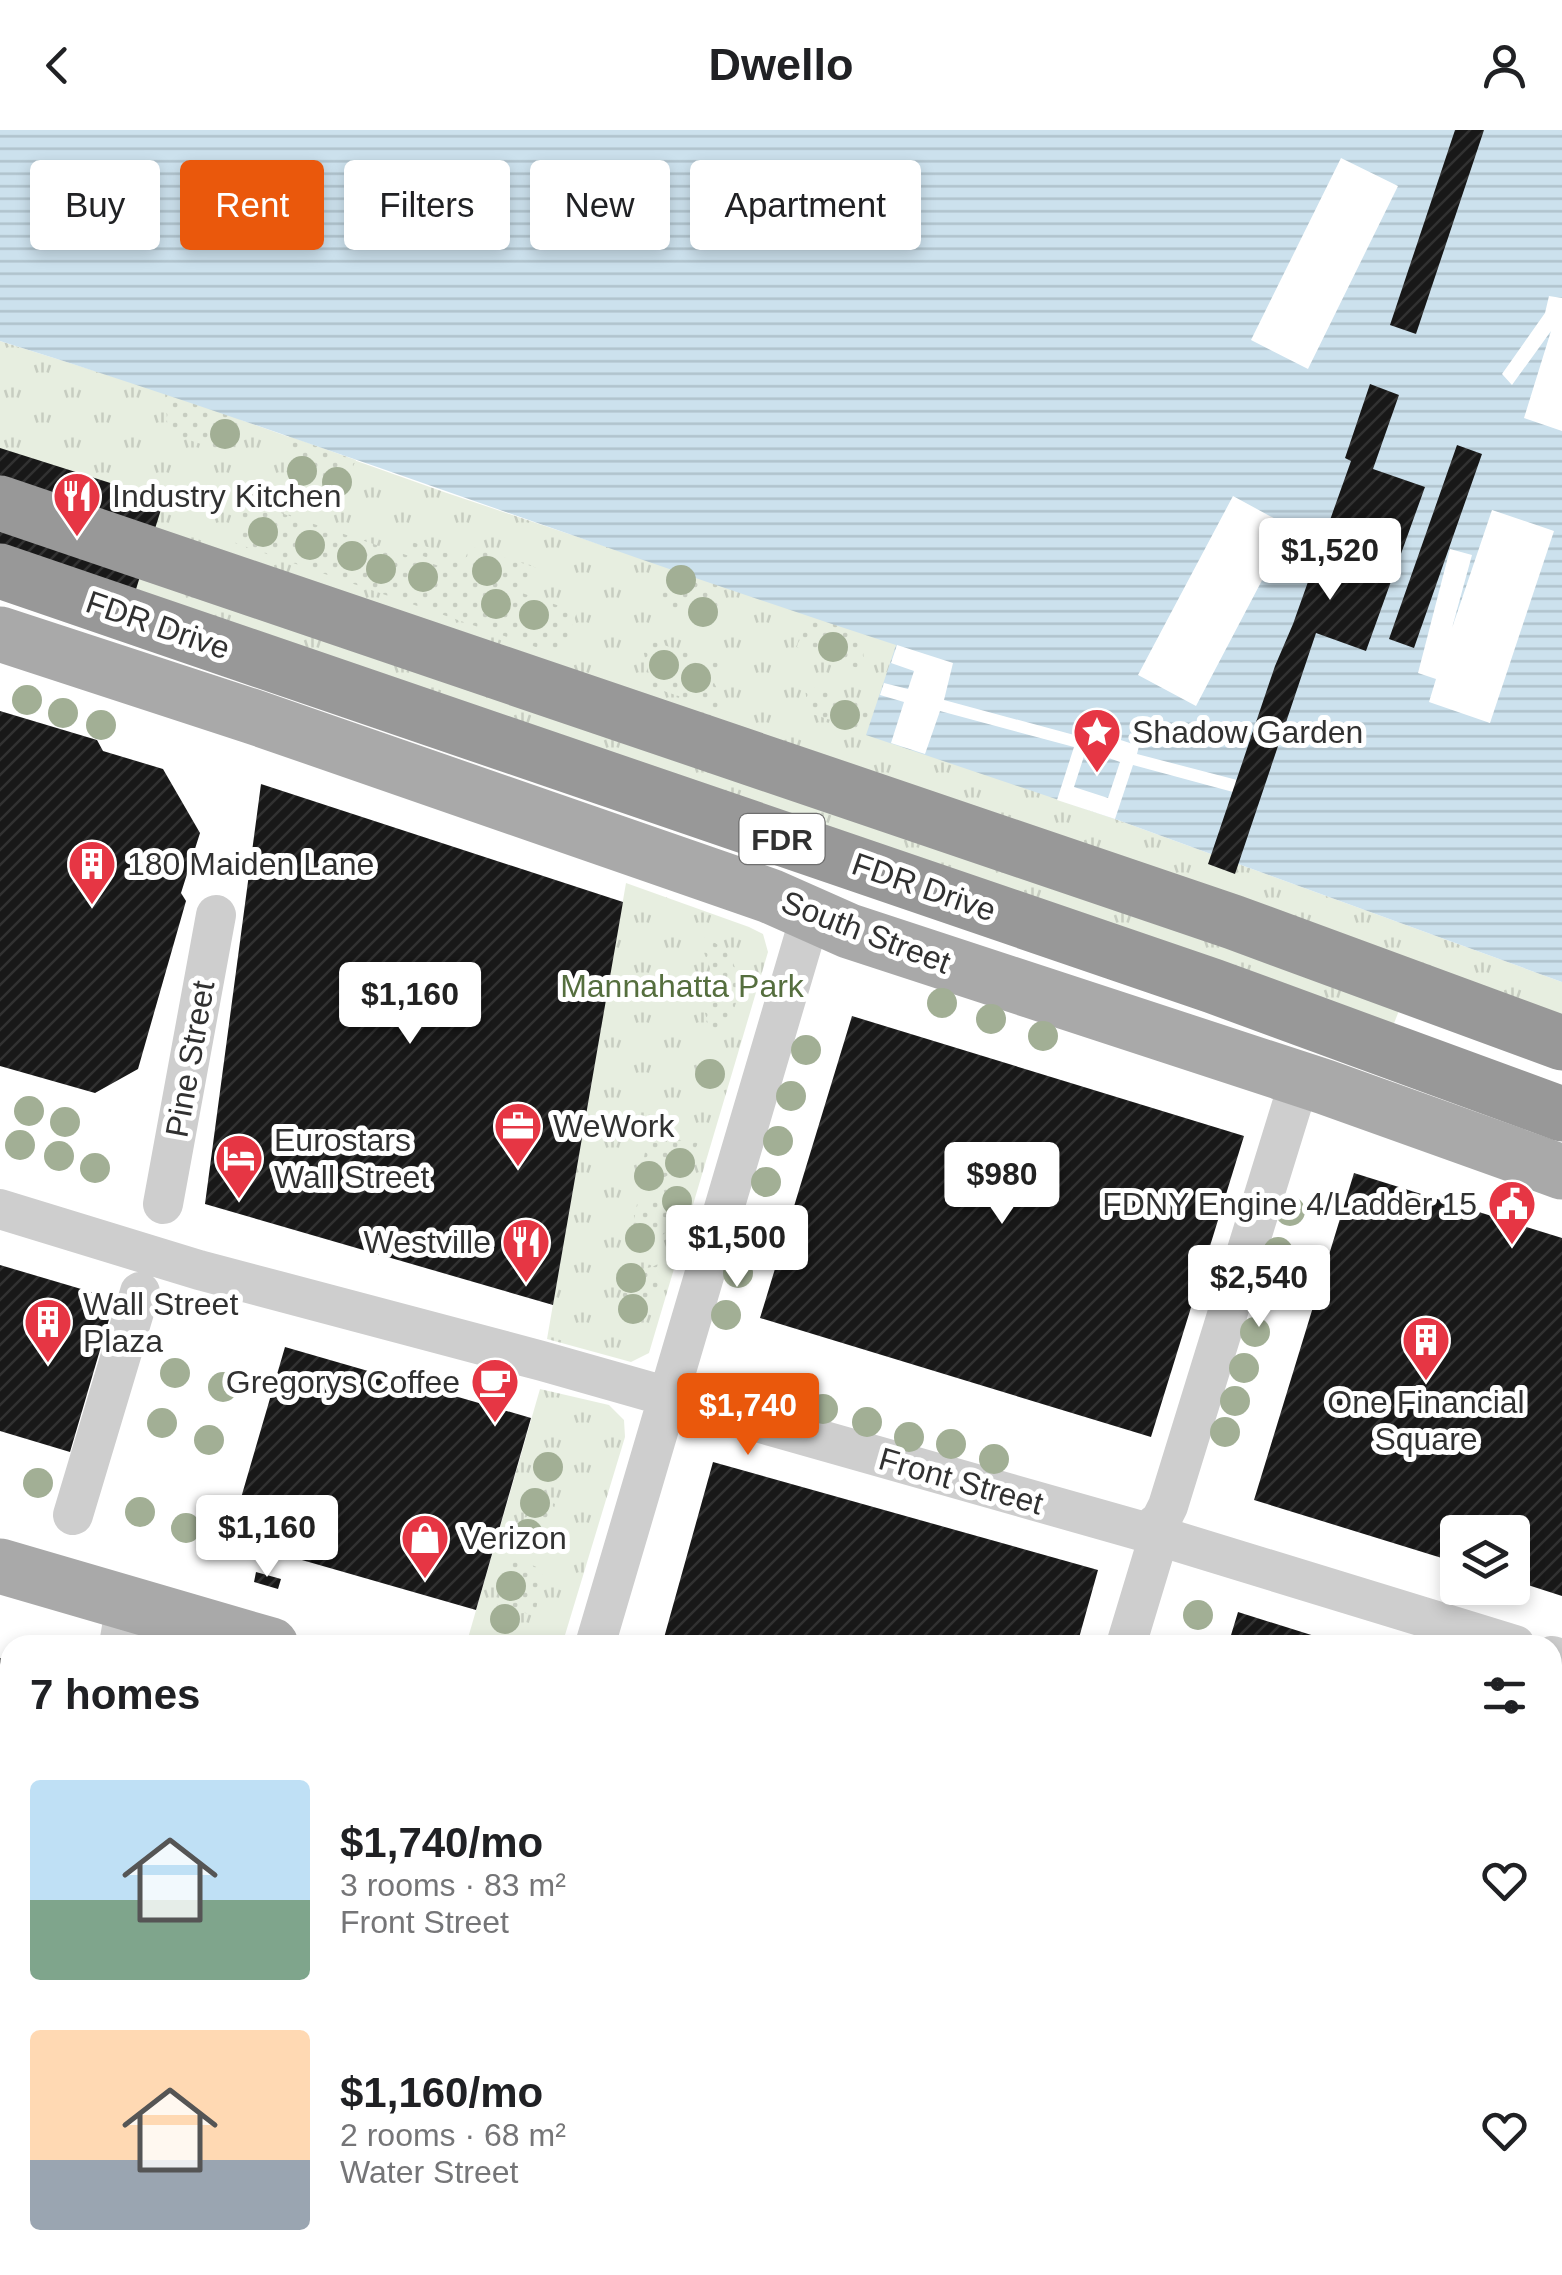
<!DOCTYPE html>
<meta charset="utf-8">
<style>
body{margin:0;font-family:Helvetica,sans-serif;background:#f2f2f2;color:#202124;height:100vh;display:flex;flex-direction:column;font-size:38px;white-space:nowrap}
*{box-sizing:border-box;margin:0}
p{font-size:32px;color:#757577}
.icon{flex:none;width:55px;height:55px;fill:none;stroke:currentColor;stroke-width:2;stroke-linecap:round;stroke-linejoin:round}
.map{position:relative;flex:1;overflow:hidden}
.drawer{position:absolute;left:0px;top:1505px;width:1562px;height:640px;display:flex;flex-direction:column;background:#fff;border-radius:30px 30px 0 0;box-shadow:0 5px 15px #0003}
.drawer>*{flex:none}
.hud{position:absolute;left:30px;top:30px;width:1000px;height:90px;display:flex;gap:20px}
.buttons{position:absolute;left:1440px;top:1385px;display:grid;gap:20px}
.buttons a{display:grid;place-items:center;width:90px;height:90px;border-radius:10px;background:#fff;box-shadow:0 5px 15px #0003;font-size:50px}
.price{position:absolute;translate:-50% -85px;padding:0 22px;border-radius:10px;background:#fff;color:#222;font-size:32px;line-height:65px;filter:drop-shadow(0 2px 5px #0008)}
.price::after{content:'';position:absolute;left:50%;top:60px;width:30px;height:22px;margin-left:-15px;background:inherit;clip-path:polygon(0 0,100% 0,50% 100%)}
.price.on{background:#ea580c;color:#fff}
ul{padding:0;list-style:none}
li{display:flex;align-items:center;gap:30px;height:250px;padding:0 30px}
li span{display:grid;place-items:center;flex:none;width:280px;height:200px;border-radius:10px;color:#555}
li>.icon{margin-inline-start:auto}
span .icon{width:120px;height:120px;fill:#fffc;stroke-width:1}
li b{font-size:42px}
h2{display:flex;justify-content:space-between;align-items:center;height:120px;padding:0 30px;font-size:42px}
.pill{padding:0 35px;border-radius:10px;background:#fff;box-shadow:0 5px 15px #0003;font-size:35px;line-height:90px}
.pill.on{background:#ea580c;color:#fff}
header{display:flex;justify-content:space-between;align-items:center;height:130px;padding:0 30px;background:#fff;font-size:45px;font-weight:800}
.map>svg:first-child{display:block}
.grass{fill:url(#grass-tufts)}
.garden{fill:url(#garden-dots)}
.water{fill:url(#water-rules)}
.pier{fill:#fff;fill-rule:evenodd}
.building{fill:url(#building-hatch)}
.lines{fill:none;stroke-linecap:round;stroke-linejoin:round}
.street{stroke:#cecece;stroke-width:40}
.primary{stroke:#a9a9a9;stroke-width:55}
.highway{stroke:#989898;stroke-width:55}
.tree{fill:#a2af95}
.labels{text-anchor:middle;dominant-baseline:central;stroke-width:10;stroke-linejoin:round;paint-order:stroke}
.shield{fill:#fff;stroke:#6f6f6f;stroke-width:2.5}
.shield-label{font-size:30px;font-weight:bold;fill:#313131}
.poi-label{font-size:32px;fill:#313131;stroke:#fff;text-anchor:start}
.street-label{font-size:32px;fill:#313131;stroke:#fff}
.park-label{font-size:32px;fill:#556e3e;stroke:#fff}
</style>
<header><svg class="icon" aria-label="back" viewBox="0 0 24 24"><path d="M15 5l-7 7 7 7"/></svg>Dwello<svg class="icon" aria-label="person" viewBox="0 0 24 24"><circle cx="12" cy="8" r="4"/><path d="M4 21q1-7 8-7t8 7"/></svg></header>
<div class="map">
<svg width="1562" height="2145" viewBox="0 0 1562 2145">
<defs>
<pattern id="grass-tufts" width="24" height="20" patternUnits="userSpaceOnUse" patternTransform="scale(2.5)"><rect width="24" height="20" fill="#e7eee0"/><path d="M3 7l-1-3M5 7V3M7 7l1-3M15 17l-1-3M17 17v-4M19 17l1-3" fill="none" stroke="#c7cdc1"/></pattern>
<pattern id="garden-dots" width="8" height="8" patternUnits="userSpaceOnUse" patternTransform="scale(2.5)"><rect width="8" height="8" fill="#e7eee0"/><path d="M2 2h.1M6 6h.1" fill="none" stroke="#c7cdc1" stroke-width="1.8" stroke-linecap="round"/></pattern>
<pattern id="water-rules" width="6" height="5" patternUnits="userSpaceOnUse" patternTransform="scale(2.5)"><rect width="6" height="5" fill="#cce1ed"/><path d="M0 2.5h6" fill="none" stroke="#b0c2cc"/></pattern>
<pattern id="building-hatch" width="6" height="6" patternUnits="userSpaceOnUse" patternTransform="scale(2.5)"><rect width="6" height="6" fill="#181818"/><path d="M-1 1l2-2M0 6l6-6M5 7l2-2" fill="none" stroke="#313131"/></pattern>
</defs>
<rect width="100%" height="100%" fill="#fff"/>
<path class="grass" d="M0,211l165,52 279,99 509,171 162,156 447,163v49l-150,-53 -31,78 -1381,-476z
M626,753l123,44 14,7 5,18 -119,401 -18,9 -84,-23z
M540,1259l69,16 15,15 1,17 -63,208h-96z"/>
<path class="garden" d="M165,263l75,26 -6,36 -66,-22z
M289,306l67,24 -6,13 1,20 -62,-21z
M251,373l194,65 1,-4 -38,-13 4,-9 53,17 5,-13 67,22 -8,24 -9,-3 -1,3 58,20 -9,25 -12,17 -321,-111 5,-17 -1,-21 10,3z
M675,440l48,16 -3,37 -64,-21 3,-14z
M812,486l49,17 3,27 -4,9 -64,-22z
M640,507l80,27 -6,19 17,31 -79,-27z
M804,554l71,25 -7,23 -59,-19z
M702,807c48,15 45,76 10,101l-12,-43c24,-26 0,-33 2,-58z
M701,1007c-12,28 -32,43 -62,48l8,-44 25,1z
M685,1057c-4,38 -19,53 -56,62l8,-45 24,-3z
M662,1132c1,27 -15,49 -43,54l7,-44 26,-5z
M532,1362l23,12 -9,45 -27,-13z
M512,1426l31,14 -8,46c-14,-8 -27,0 -24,17l-13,-5 -3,-15z"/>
<path class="water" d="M0,0h1562v852l-447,-163 -249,-84 30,-90c-300,-97 -595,-210 -896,-304z"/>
<path class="pier" d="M1341,28l57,28 -90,183 -57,-29z
M1549,166l13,2v133l-38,-13 27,-87 -39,54 -10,-11 43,-61z
M1233,366l57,31 -94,179 -58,-31z
M1492,380l62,21 -64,192 -61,-21 7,-23 -18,-6 32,-124 22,6 -20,73z
M897,515l56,18 -9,37 134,36 3,-9 58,19 -2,8 100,26 -4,12 -100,-27 -18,54 -58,-19 17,-53 -134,-36 -15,43 -34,-11 13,-41 -24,-7 4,-12 24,6 6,-18 -23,-8zM1086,620l34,12 -12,36 -34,-11z"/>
<path class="building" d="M1455,0h29l-68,204 -26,-9z
M1370,254l29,11 -26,74 52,18 -59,164 -50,-18 -81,241 -27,-10 67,-198 18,-42 58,-163 -6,-3z
M1457,315l25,9 -68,194 -25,-9z
M0,318l164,52 -32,102 -132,-42z
M0,581l97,29 6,11 60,18 37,64 -19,60 5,8 -48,168 -43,24 -95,-27z
M261,654l362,118 -70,403 -348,-101z
M852,886l392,120 -93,301 -391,-119z
M1354,1043l208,65v358l-50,-16v-48h-54v31l-204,-63z
M0,1135l115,34 -45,153 -70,-21z
M285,1217l246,71 -55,192 -247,-71z
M713,1332l385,108 -21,75h-415z
M256,1442l25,7 -3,10 -24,-7z
M1238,1482l102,32v1h-112z
M0,1528l10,3v352l-10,-1z
M0,1969l10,1v165h9l-1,10h-18z
M77,2135h362l-1,10h-361z
M529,2135h155l8,10h-164z
M779,2135h211l13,10h-216z
M1219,2135h181l-4,10h-154z"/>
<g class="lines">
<path class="street" d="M163,1074l53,-289
M0,1079l199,61 343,91 617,175 356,109
M73,1385l67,-223
M1146,1402l15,-12 7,-14 132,-427
M119,1515l7,-42
M595,1515l216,-731
M1126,1515l33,-109
M1552,1526l10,3
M1552,1719l10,-29
M0,1930l10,1
M1552,2088l10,-30
M723,2135l8,10
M1098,2135l21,10
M45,2145l1,-10
M483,2145v-10
M1534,2145l4,-10"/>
<path class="primary" d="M0,504l251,82 519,180 79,35 476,156 237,85
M0,1436l271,79
M1552,1904l10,3"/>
<path class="highway" d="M0,373l1233,419 329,121
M0,441l1213,415 349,128"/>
</g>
<g class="tree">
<circle cx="225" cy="304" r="15"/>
<circle cx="302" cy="341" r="15"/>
<circle cx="337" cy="352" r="15"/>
<circle cx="263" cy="402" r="15"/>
<circle cx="310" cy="415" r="15"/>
<circle cx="352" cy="426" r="15"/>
<circle cx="381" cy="439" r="15"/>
<circle cx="487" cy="441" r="15"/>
<circle cx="423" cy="447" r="15"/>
<circle cx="681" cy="450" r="15"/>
<circle cx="496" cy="474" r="15"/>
<circle cx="703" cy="482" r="15"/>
<circle cx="534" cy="485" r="15"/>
<circle cx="833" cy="517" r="15"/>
<circle cx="664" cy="535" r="15"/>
<circle cx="696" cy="548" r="15"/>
<circle cx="27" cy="570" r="15"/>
<circle cx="63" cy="583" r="15"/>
<circle cx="845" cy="585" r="15"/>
<circle cx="101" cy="595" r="15"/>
<circle cx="942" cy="873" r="15"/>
<circle cx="991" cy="889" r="15"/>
<circle cx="1043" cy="906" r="15"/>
<circle cx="806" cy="920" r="15"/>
<circle cx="710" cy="944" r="15"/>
<circle cx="791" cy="966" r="15"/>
<circle cx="29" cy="981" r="15"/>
<circle cx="65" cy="992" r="15"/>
<circle cx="778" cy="1011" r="15"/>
<circle cx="20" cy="1015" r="15"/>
<circle cx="59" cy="1026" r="15"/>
<circle cx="680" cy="1033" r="15"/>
<circle cx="95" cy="1038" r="15"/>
<circle cx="649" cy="1046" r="15"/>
<circle cx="766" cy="1052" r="15"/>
<circle cx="677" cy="1071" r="15"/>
<circle cx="1290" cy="1081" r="15"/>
<circle cx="754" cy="1091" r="15"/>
<circle cx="640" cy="1108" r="15"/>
<circle cx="1278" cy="1122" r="15"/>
<circle cx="738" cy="1143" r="15"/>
<circle cx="631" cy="1148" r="15"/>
<circle cx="1268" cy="1159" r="15"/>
<circle cx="633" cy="1179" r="15"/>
<circle cx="726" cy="1185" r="15"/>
<circle cx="1255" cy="1202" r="15"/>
<circle cx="1244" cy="1238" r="15"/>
<circle cx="175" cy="1243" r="15"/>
<circle cx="223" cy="1257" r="15"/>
<circle cx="781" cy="1265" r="15"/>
<circle cx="1235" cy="1271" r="15"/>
<circle cx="823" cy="1279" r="15"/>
<circle cx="867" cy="1292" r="15"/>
<circle cx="162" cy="1293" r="15"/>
<circle cx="1225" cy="1302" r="15"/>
<circle cx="909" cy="1307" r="15"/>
<circle cx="209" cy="1310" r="15"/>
<circle cx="951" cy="1314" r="15"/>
<circle cx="994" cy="1329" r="15"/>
<circle cx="548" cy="1337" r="15"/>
<circle cx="38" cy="1353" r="15"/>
<circle cx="535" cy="1373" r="15"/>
<circle cx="140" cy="1382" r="15"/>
<circle cx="186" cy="1398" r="15"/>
<circle cx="528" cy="1404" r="15"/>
<circle cx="511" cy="1456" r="15"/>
<circle cx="1198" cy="1485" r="15"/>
<circle cx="505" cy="1489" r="15"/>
</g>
<defs>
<g id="restaurant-pin" transform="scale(2.5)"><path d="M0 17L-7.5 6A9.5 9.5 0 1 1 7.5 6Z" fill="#e63644" stroke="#fff"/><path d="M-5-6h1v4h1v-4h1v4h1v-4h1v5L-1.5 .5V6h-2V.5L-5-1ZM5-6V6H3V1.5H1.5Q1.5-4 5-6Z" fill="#fff"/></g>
<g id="sight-pin" transform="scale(2.5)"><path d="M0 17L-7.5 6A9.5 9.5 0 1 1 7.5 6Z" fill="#e63644" stroke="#fff"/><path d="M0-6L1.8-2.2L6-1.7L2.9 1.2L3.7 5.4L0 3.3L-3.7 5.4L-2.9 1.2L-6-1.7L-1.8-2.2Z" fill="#fff"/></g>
<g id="building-pin" transform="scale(2.5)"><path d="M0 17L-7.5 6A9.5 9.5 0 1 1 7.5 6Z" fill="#e63644" stroke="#fff"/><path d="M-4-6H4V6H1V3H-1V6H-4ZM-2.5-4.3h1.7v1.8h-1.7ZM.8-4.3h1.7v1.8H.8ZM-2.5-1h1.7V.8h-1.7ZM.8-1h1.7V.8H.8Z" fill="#fff"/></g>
<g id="office-pin" transform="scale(2.5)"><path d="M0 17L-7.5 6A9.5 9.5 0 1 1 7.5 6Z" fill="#e63644" stroke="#fff"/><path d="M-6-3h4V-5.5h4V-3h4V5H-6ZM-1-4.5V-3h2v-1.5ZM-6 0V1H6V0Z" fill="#fff"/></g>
<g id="hotel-pin" transform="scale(2.5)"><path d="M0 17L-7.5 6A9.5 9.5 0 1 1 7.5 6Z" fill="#e63644" stroke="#fff"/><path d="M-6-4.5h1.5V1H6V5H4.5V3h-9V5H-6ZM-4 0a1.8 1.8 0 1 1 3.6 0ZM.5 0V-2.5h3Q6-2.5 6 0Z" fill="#fff"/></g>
<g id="civic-pin" transform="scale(2.5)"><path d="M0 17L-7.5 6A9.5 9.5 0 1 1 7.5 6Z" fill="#e63644" stroke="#fff"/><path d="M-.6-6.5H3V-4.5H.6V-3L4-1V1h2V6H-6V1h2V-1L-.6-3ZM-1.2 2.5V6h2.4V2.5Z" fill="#fff"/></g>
<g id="cafe-pin" transform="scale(2.5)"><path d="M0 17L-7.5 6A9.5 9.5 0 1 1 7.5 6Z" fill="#e63644" stroke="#fff"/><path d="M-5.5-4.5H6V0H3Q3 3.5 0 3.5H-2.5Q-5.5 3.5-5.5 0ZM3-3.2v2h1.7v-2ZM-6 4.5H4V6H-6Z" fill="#fff"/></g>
<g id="shop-pin" transform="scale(2.5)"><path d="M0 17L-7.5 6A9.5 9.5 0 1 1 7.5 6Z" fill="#e63644" stroke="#fff"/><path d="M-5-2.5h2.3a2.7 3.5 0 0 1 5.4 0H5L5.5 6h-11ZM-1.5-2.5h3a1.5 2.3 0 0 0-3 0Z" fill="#fff"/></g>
</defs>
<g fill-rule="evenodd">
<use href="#restaurant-pin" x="77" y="366"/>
<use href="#sight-pin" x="1097" y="602"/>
<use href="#building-pin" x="92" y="734"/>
<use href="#office-pin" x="518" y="996"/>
<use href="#hotel-pin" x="239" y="1028"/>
<use href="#civic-pin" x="1512" y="1074"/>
<use href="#restaurant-pin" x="526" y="1112"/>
<use href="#building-pin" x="48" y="1192"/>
<use href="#building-pin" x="1426" y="1210"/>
<use href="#cafe-pin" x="495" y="1252"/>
<use href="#shop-pin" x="425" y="1408"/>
</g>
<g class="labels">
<rect class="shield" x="739.5" y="684" width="85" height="50" rx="8"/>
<g class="shield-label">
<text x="782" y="709">FDR</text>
</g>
<g class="poi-label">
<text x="112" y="366">Industry Kitchen</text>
<text x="1132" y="602">Shadow Garden</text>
<text x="127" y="734">180 Maiden Lane</text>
<text x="553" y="996">WeWork</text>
<text x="274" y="1010">Eurostars<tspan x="274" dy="37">Wall Street</tspan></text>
<text x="1477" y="1074" text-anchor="end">FDNY Engine 4/Ladder 15</text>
<text x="491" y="1112" text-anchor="end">Westville</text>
<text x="83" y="1174">Wall Street<tspan x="83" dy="37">Plaza</tspan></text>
<text x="460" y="1252" text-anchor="end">Gregorys Coffee</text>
<text x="1426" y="1272" text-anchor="middle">One Financial<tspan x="1426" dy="37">Square</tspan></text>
<text x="460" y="1408">Verizon</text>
</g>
<g class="street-label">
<text transform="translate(158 495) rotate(19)">FDR Drive</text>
<text transform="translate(924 757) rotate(19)">FDR Drive</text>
<text transform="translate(866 802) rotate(21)">South Street</text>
<text transform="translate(190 929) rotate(-80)">Pine Street</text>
<text transform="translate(961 1351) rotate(16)">Front Street</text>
</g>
<g class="park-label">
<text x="682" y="856">Mannahatta Park</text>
</g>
</g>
</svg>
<div class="buttons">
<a><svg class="icon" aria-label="layers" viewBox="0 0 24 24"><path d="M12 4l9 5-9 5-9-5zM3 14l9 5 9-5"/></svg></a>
</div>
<b class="price" style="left:1330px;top:473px">$1,520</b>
<b class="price" style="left:410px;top:917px">$1,160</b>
<b class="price" style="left:1002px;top:1097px">$980</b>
<b class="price" style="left:737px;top:1160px">$1,500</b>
<b class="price" style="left:1259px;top:1200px">$2,540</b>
<b class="price on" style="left:748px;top:1328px">$1,740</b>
<b class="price" style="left:267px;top:1450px">$1,160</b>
<div class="hud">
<a class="pill">Buy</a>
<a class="pill on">Rent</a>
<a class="pill">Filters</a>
<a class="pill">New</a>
<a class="pill">Apartment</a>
</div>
<section class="drawer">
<h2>7 homes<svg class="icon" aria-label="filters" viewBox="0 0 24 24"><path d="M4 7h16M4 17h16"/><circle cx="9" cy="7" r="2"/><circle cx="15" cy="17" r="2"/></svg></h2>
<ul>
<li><span style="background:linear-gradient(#bfe0f5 60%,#7fa58c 0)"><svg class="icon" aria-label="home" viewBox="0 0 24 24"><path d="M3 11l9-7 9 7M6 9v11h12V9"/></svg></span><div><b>$1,740/mo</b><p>3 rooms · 83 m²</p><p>Front Street</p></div><svg class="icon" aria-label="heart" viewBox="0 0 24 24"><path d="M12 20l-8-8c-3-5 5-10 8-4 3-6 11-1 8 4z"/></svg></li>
<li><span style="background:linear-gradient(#ffd9b3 65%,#9aa5b1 0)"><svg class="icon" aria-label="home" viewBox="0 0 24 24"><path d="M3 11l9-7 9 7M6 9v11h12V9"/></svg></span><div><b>$1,160/mo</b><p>2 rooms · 68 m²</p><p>Water Street</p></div><svg class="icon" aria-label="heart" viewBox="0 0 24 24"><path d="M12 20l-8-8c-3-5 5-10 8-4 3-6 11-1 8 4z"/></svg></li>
</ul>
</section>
</div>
